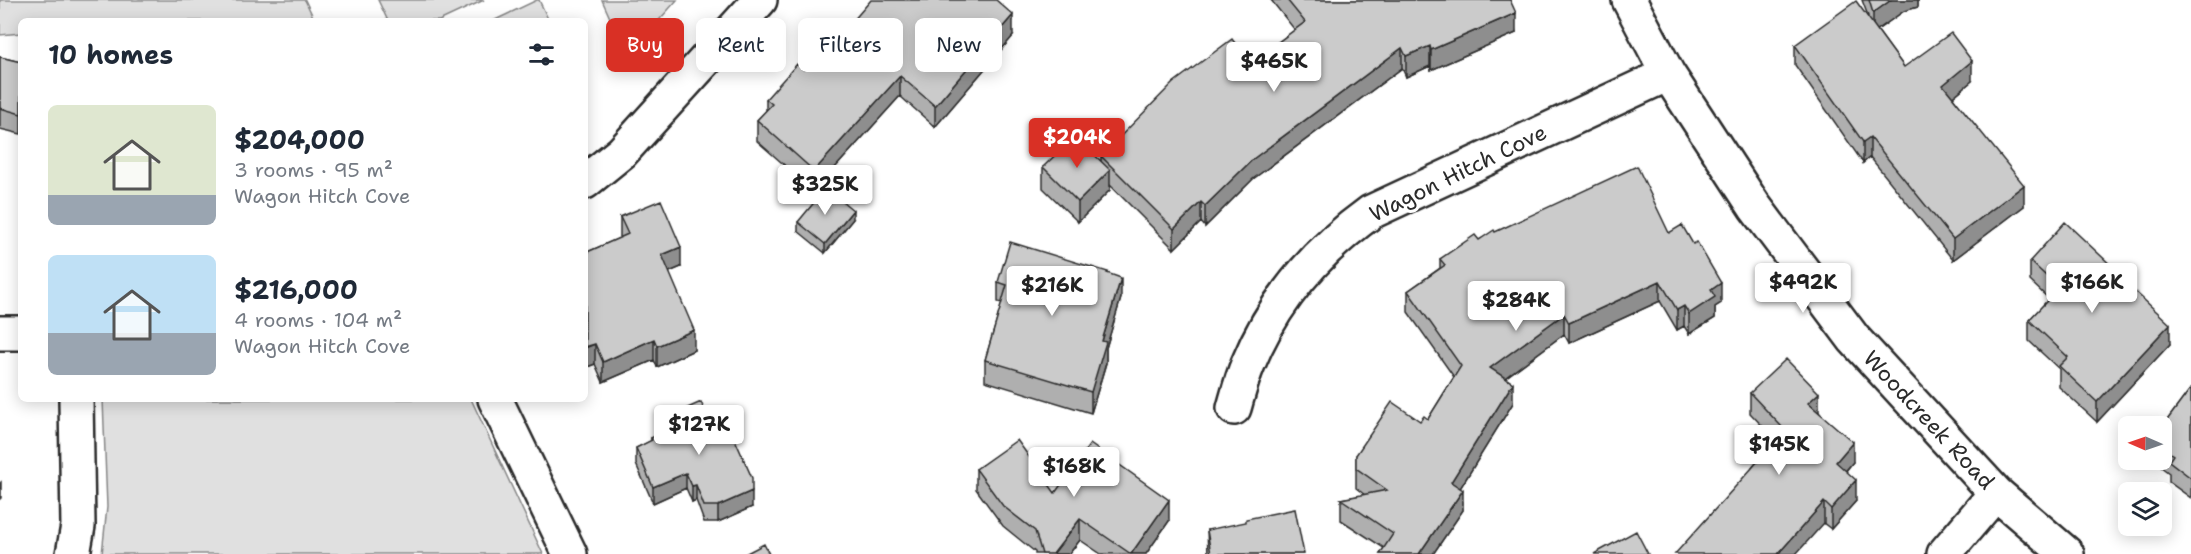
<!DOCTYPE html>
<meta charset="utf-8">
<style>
body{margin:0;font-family:"Shantell Sans",sans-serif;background:#f2f2f3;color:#1f2937;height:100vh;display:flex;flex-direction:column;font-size:22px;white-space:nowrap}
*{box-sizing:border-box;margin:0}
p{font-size:20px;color:#747a83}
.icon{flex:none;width:33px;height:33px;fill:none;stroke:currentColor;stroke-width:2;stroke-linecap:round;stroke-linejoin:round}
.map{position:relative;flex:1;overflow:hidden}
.drawer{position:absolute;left:18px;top:18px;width:570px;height:384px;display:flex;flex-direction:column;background:#fff;border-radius:9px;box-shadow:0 3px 15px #0003}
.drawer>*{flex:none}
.top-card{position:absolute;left:606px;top:18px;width:570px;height:54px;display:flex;gap:12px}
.needle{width:39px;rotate:272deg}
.controls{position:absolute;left:2118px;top:416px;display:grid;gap:12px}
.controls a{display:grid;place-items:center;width:54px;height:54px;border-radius:9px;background:#fff;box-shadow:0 3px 15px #0003;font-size:30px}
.price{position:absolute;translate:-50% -51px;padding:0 14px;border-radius:6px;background:#fff;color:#222;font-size:20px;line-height:39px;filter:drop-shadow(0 2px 3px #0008)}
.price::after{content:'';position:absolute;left:50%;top:36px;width:18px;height:14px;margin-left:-9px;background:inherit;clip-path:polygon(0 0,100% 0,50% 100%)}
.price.active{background:#d93025;color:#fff}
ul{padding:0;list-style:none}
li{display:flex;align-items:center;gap:18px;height:150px;padding:0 30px}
li span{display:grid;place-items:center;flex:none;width:168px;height:120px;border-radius:9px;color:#555}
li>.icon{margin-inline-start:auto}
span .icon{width:72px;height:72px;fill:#fffc;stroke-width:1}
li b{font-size:26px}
h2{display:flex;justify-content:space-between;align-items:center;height:72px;padding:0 30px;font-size:26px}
.pill{padding:0 21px;border-radius:9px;background:#fff;box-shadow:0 3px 15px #0003;font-size:21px;line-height:54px}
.pill.active{background:#d93025;color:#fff}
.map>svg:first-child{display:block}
.green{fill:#e0e0e0;stroke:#868686;stroke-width:1.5}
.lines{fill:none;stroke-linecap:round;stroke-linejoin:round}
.minor-casing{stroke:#2b2b2b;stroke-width:38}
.minor{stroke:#fff;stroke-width:33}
.wall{fill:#afafaf;stroke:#2b2b2b;stroke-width:1.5}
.shaded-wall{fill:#8e8e8e;stroke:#2b2b2b;stroke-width:1.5}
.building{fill:#cbcbcb;stroke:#2b2b2b;stroke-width:1.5}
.labels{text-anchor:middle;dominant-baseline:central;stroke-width:6;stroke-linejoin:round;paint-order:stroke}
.street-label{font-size:22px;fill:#2b2b2b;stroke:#fff}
</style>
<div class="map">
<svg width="2191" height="554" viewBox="0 0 2191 554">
<rect width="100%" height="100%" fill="#fff"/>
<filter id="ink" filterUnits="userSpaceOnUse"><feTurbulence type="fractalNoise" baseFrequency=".0167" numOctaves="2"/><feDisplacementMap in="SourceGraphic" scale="12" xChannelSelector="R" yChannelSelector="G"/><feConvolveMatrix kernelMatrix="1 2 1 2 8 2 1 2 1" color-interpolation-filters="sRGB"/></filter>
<g filter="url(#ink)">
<path class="green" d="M0,0h305l10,21h-294v12l-21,2z
M378,0h106l-45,21h-51z
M537,0h2l10,21h-56z
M602,0h75l-50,56z
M103,399h368l72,155h-441l5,-47z"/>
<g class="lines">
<g class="minor-casing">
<path id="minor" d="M1629,0l39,74 87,133 99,132 142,154 71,61
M585,182l37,-30 138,-152
M0,333h21
M495,399l75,155
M1234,408c4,-14 8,-30 14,-44 25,-62 69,-113 123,-152l297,-138
M73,554l5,-28 -2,-127
M1944,554l52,-61"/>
</g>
<use href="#minor" class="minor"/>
</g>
<path class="wall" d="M1271,0h239l6,33 -85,37 -1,-4 -24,11 -4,-9 -149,111 -48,48 -4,-5 -27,27 -64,-64v5l-32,32 -35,-34v-21l58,-6v-5l149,-93 45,-33z
M1862,0h56v7l-14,4 -27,19 27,37 68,14 -19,16 71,109 -71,54 -83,-103 -7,6 -68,-98v-20l73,-29z
M840,36h173l-78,91 -35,-31 -86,95 -57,-50v-21l9,-9v-12l38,-29z
M0,57l21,5v72l-21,-5z
M620,217l61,50 -12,5 25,78 -37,17 -3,-7 -51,22 -8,-18 -10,4v-115l35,-15z
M853,219l-28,34 -27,-22v-9z
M1495,232l174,1 52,70 -6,4v11l-26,16 -5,-8 -7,4 -17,-29 -91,42 -5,-9 -59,44 8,25 -53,85 3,22 -30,44h-53l4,-6 -43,-28v-21l24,-4 -9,-7v-33l64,-34 8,-2 26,-42 -46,-65v-21l32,-23v-9z
M2030,261l85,11 55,72 -73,78 -38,-35v-18l-30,-28v-21l20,-21 -19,-18z
M1108,273l13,25 -15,50v15l-15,50 -106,-32v-21l17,-57 -4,-1v-20z
M2191,388v110l-22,-16v-9l-17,-13v-1h10v-32z
M1750,393l69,19 34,50 -7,9 10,30 -25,28 -79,-61 10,-12v-6l11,-13 -23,-24z
M661,420l91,87 -34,15h-14l-8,-22 -4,2 -6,-14 -33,15 -17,-39v-16l15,-7v-3l10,-4z
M976,469l79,24 114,28 -23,33h-45l-21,-14 -11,14h-34v-2l-32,-26 -27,-37z
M1207,530l97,24h-96z"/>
<path class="shaded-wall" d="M1891,0h27v7l-14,4 -31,22v-20z
M1516,13v20l-85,37v-20z
M1013,15v21l-78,91v-21z
M1430,46v20l-24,11v-21z
M1402,48v20l-149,111 -48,48v-21l48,-47z
M1972,61v20l-29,24v-20z
M900,76v20l-86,95v-20z
M1870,137v20l-7,6v-21z
M1110,170v20l-32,32v-20z
M2024,185v21l-71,54v-21z
M1201,202v20l-27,27v-20z
M853,210v9l-28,34v-9z
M681,247v20l-19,8v-20z
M1121,278v20l-15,50v15l-15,50v-21l11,-51z
M1660,281v20l-91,42v-20z
M1721,283v20l-6,4v11l-26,16v-20l22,-24z
M1684,306v20l-7,4v-20z
M1564,314v20l-74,55v-21z
M2170,324v20l-73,78v-20z
M694,330v20l-37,17v-21z
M654,339v21l-51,22v-20z
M595,344v20l-10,4v-20z
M1513,383v20l-62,100v-21z
M1819,393v20l-11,-10z
M1853,442v20l-17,20v-20z
M686,473v15l-33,15v-16z
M1856,480v21l-25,28v-20z
M1,482v16l-1,1v-16z
M696,485v15l-4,2v-16z
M1463,490v20l-30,44h-14z
M752,491v16l-34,15v-16z
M1169,500v21l-23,33h-15z
M1824,502v21l-28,31h-18z
M1080,519v21l-11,14h-16z"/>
<path class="building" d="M871,0h125l17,15 -78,91 -35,-30 -86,95 -57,-51 15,-16 -6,-5 31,-35 7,6 33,-36 3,2z
M1287,0h223l6,13 -85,37 -1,-4 -24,10 -4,-8 -149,111 -48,47 -4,-4 -27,27 -73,-73 72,-73 59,-44 18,24 55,-41z
M1869,0h22l-18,13z
M1856,1l48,66 47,-34 21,28 -29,24 81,100 -71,54 -83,-102 -7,5 -68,-97z
M0,57l21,5v52l-21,-6z
M1075,136l35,34 -32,32 -35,-35z
M1637,166l32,67 13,-8 11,19 4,-2 24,41 -10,7 4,7 -26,17 -5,-8 -7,4 -17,-29 -91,42 -5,-9 -74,54 23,15 -62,99 12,8 -44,64h-39l13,-20 -52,-35 46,-9 -31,-22v-13l36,-53 28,19 4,-5 4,3 33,-53 -53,-75 37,-26 -5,-6 35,-24 4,5 15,-10 1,2z
M826,188l27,22 -28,34 -27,-22z
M661,200l20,47 -19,8 32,75 -37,16 -3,-7 -51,23 -8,-18 -10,3v-94l43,-19 -8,-17z
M2065,222l50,47 -2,2 57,53 -73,78 -38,-36 9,-9 -39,-37 30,-32 -29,-27z
M1010,242l98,30 -1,1 14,5 -19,63 4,1 -15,50 -106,-32 22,-75 -9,-3z
M1786,359l33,34 -11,10 45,39 -17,20 20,18 -25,29 -7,-7 -46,52h-103l77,-86 11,-13 -1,-5 20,-23 -32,-34z
M2191,388v90l-22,-17 4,-6 -11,-8v-20z
M701,402l5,12 15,-6 31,70v13l-34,15h-14l-8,-21 -4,1 -6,-13 -33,14 -17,-39 16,-8 -1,-2 15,-6 -5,-12z
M1017,440l38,53 35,-49 79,56 -38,54 -51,-35 -27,35h-11l-7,-23 -32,-25 -27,-37z
M1295,509l9,45h-93l-4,-24 39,-8v-3z
M1636,531l12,23h-54z
M764,544l5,10h-24z"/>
</g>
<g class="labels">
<g class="street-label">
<text transform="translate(1458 173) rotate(-26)">Wagon Hitch Cove</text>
<text transform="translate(1929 420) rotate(47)">Woodcreek Road</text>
</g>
</g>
</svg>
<div class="controls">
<a><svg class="needle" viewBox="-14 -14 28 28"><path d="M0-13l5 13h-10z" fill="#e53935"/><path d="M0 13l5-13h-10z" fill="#747a83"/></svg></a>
<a><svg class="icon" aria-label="layers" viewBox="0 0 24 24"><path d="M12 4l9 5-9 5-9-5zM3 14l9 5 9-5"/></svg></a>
</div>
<b class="price" style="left:1274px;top:93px">$465K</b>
<b class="price active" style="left:1077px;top:169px">$204K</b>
<b class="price" style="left:825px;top:216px">$325K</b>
<b class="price" style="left:1803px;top:314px">$492K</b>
<b class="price" style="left:2092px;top:314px">$166K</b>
<b class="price" style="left:1052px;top:317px">$216K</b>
<b class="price" style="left:1516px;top:332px">$284K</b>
<b class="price" style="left:699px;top:456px">$127K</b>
<b class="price" style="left:1779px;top:476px">$145K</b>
<b class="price" style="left:1074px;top:498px">$168K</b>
<div class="top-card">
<a class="pill active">Buy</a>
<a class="pill">Rent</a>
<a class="pill">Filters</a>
<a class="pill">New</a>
</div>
<section class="drawer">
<h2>10 homes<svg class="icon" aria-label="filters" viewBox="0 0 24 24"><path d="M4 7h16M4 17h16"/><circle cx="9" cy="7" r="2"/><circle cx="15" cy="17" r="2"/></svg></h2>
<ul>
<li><span style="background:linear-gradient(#dfe7d0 75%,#9aa5b1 0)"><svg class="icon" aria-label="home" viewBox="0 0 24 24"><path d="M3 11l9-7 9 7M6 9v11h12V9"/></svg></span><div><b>$204,000</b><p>3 rooms · 95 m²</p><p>Wagon Hitch Cove</p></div></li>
<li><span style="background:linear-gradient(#bfe0f5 65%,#9aa5b1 0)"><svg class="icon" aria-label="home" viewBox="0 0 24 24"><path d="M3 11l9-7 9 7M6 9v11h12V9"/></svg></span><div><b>$216,000</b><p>4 rooms · 104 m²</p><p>Wagon Hitch Cove</p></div></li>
</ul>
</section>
</div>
